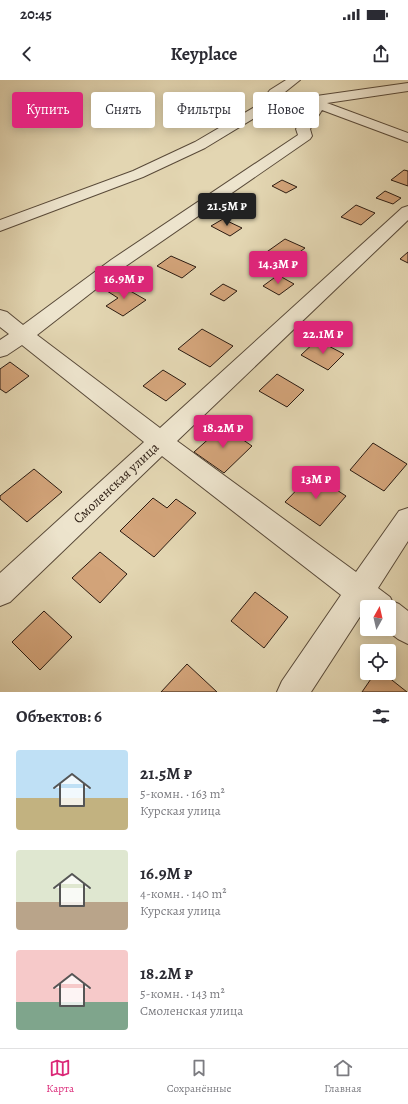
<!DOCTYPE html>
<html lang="ru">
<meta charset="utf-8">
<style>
body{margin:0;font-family:Alegreya,serif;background:#f7f7f7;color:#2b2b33;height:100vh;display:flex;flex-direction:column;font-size:15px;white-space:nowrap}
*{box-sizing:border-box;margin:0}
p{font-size:13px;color:#7c7c81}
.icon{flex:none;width:22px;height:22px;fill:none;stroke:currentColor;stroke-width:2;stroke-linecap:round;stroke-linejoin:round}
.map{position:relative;height:612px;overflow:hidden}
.panel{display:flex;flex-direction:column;background:#fff;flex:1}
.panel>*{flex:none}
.banner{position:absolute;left:12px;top:12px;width:384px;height:36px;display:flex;gap:8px}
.needle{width:26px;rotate:8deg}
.tools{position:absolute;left:360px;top:520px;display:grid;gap:8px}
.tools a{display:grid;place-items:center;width:36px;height:36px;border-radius:4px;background:#fff;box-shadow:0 2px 10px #0003;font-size:20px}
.price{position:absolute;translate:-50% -34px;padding:0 9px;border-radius:4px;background:#db2777;color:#fff;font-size:13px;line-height:26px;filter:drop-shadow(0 1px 2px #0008)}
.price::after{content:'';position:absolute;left:50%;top:24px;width:12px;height:9px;margin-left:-6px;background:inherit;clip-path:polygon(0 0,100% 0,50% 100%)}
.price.on{background:#222;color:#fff}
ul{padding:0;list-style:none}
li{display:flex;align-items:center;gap:12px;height:100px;padding:0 16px}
li span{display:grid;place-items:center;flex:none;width:112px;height:80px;border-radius:4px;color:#555}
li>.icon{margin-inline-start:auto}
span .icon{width:48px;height:48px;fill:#fffc;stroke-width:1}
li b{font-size:17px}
h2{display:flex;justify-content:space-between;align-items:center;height:48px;padding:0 16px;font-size:17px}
.pill{padding:0 14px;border-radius:4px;background:#fff;box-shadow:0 2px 10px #0003;font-size:14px;line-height:36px}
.pill.on{background:#db2777;color:#fff}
.status{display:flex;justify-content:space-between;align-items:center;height:28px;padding:0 20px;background:#fff;direction:ltr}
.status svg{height:11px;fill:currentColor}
header{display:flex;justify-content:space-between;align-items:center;height:52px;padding:0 16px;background:#fff;font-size:18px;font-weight:700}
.menu{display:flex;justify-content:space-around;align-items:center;height:56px;border-top:1px solid #e1e1e2;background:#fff;font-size:11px;color:#7c7c81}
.menu a{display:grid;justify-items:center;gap:2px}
.menu .on{color:#db2777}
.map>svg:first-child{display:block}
.building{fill:#d3a47a;stroke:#2b1b11}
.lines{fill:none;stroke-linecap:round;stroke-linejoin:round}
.minor-casing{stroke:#594a39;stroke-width:2}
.minor{fill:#ede4cd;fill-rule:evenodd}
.labels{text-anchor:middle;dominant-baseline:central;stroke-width:3;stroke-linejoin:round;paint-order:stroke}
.street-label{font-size:14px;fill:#2b1b11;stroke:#ede4cd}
</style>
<div class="status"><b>20:45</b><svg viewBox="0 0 49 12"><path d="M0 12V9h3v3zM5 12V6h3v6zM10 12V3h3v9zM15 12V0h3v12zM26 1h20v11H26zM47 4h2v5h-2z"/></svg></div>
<header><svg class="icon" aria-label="back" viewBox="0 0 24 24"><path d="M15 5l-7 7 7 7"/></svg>Keyplace<svg class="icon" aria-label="share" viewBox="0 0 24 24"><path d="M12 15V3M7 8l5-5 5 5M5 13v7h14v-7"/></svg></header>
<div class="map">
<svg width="408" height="612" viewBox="0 0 408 612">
<rect width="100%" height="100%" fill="#e3d6b2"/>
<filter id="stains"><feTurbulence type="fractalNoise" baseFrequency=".005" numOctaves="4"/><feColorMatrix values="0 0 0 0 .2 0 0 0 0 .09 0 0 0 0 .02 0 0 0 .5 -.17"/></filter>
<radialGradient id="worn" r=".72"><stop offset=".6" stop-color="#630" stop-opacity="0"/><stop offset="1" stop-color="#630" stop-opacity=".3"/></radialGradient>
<path class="building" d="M404,90l4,1v15l-17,-6z
M282,100l15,7 -11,6 -14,-7z
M385,111l16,7 -8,6 -17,-6z
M356,125l19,8 -14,12 -20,-8z
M223,139l19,9 -12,8 -19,-10z
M285,159l20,9 -24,18 -20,-10z
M408,172v11l-8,-4z
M171,176l25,11 -14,11 -25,-12z
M278,195l16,9 -15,11 -16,-9z
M118,204l28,16 -23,16 -17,-10 12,-8 -11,-7z
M223,204l14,7 -13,10 -14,-7z
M202,249l31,17 -23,21 -32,-18z
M317,260l27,14 -16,16 -27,-15z
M10,282l19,14 -23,17 -6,-4v-20z
M163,290l23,14 -20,17 -23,-15z
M277,294l27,16 -17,17 -28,-16z
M223,346l29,20 -28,27 -30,-21z
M373,363l34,21 -23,27 -34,-21z
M34,389l28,23 -35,30 -27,-23v-3z
M312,394l34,22 -26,30 -35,-24z
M153,418l14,10 9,-9 20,14 -42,44 -34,-26z
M100,472l27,22 -27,29 -28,-25z
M255,512l33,25 -24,31 -33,-27z
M44,531l28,26 -32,33 -28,-28z
M187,584l30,28h-56z
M375,593h8l24,19h-45z"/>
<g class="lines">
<g class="minor-casing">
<path id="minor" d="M286,0h14l-20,16 -6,6 134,-19v8l-81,12 81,30v9l-86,-32 -12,19 2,7 -2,3 -187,129 -86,67 123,93 242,-220 6,-2v14l-231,221 179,131 43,-61 9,-3v33l-30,47 12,9 2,4 7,3 9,7v33l-10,-5 -13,-10h4v-22h-22v8l-4,-3 -52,80h-34l5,-11 59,-86 -179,-139 -152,146 -10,4v-33l144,-131 -122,-97 -15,10 -7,2v-17l9,-6 -9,-7v-17l7,2 16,13 88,-65 187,-125 -2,-6 14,-21 -3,-3 -41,6 -61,37 -62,29 -143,54v-11l133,-49 62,-29 63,-37 12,-15z"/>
</g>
<use href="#minor" class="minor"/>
</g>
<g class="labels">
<g class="street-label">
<text transform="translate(116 403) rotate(-43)">Смоленская улица</text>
</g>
</g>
<rect width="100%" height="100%" filter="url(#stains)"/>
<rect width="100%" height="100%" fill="url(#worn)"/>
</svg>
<div class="tools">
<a><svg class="needle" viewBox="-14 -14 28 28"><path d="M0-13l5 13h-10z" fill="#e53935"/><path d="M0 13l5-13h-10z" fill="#7c7c81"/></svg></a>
<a><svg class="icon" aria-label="locate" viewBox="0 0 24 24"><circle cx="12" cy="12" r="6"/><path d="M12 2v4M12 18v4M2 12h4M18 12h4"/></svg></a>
</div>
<b class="price on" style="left:227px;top:147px">21.5M ₽</b>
<b class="price" style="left:278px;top:205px">14.3M ₽</b>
<b class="price" style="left:124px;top:220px">16.9M ₽</b>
<b class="price" style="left:323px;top:275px">22.1M ₽</b>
<b class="price" style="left:223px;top:369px">18.2M ₽</b>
<b class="price" style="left:316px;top:420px">13M ₽</b>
<div class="banner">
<a class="pill on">Купить</a>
<a class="pill">Снять</a>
<a class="pill">Фильтры</a>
<a class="pill">Новое</a>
</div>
</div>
<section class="panel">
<h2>Объектов: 6<svg class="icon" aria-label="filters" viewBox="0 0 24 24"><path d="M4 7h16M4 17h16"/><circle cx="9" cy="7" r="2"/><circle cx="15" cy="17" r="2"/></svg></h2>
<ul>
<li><span style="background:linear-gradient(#bfe0f5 60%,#c2b280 0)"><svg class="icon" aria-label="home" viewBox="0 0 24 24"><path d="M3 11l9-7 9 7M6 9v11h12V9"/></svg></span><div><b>21.5M ₽</b><p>5-комн. · 163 m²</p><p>Курская улица</p></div></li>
<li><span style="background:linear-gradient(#dfe7d0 65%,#b9a48a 0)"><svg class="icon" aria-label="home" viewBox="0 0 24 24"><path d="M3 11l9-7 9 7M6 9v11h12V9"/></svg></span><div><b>16.9M ₽</b><p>4-комн. · 140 m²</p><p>Курская улица</p></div></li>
<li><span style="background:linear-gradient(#f6c9c9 65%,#7fa58c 0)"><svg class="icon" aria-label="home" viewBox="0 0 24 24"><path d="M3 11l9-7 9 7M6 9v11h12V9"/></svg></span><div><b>18.2M ₽</b><p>5-комн. · 143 m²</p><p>Смоленская улица</p></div></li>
</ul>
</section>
<nav class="menu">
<a class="on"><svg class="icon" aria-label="map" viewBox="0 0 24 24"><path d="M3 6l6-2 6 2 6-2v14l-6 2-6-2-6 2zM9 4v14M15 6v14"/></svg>Карта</a>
<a><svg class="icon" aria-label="saved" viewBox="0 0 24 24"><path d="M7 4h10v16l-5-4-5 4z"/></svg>Сохранённые</a>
<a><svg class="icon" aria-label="home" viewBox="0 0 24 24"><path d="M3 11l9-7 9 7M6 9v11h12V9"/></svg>Главная</a>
</nav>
